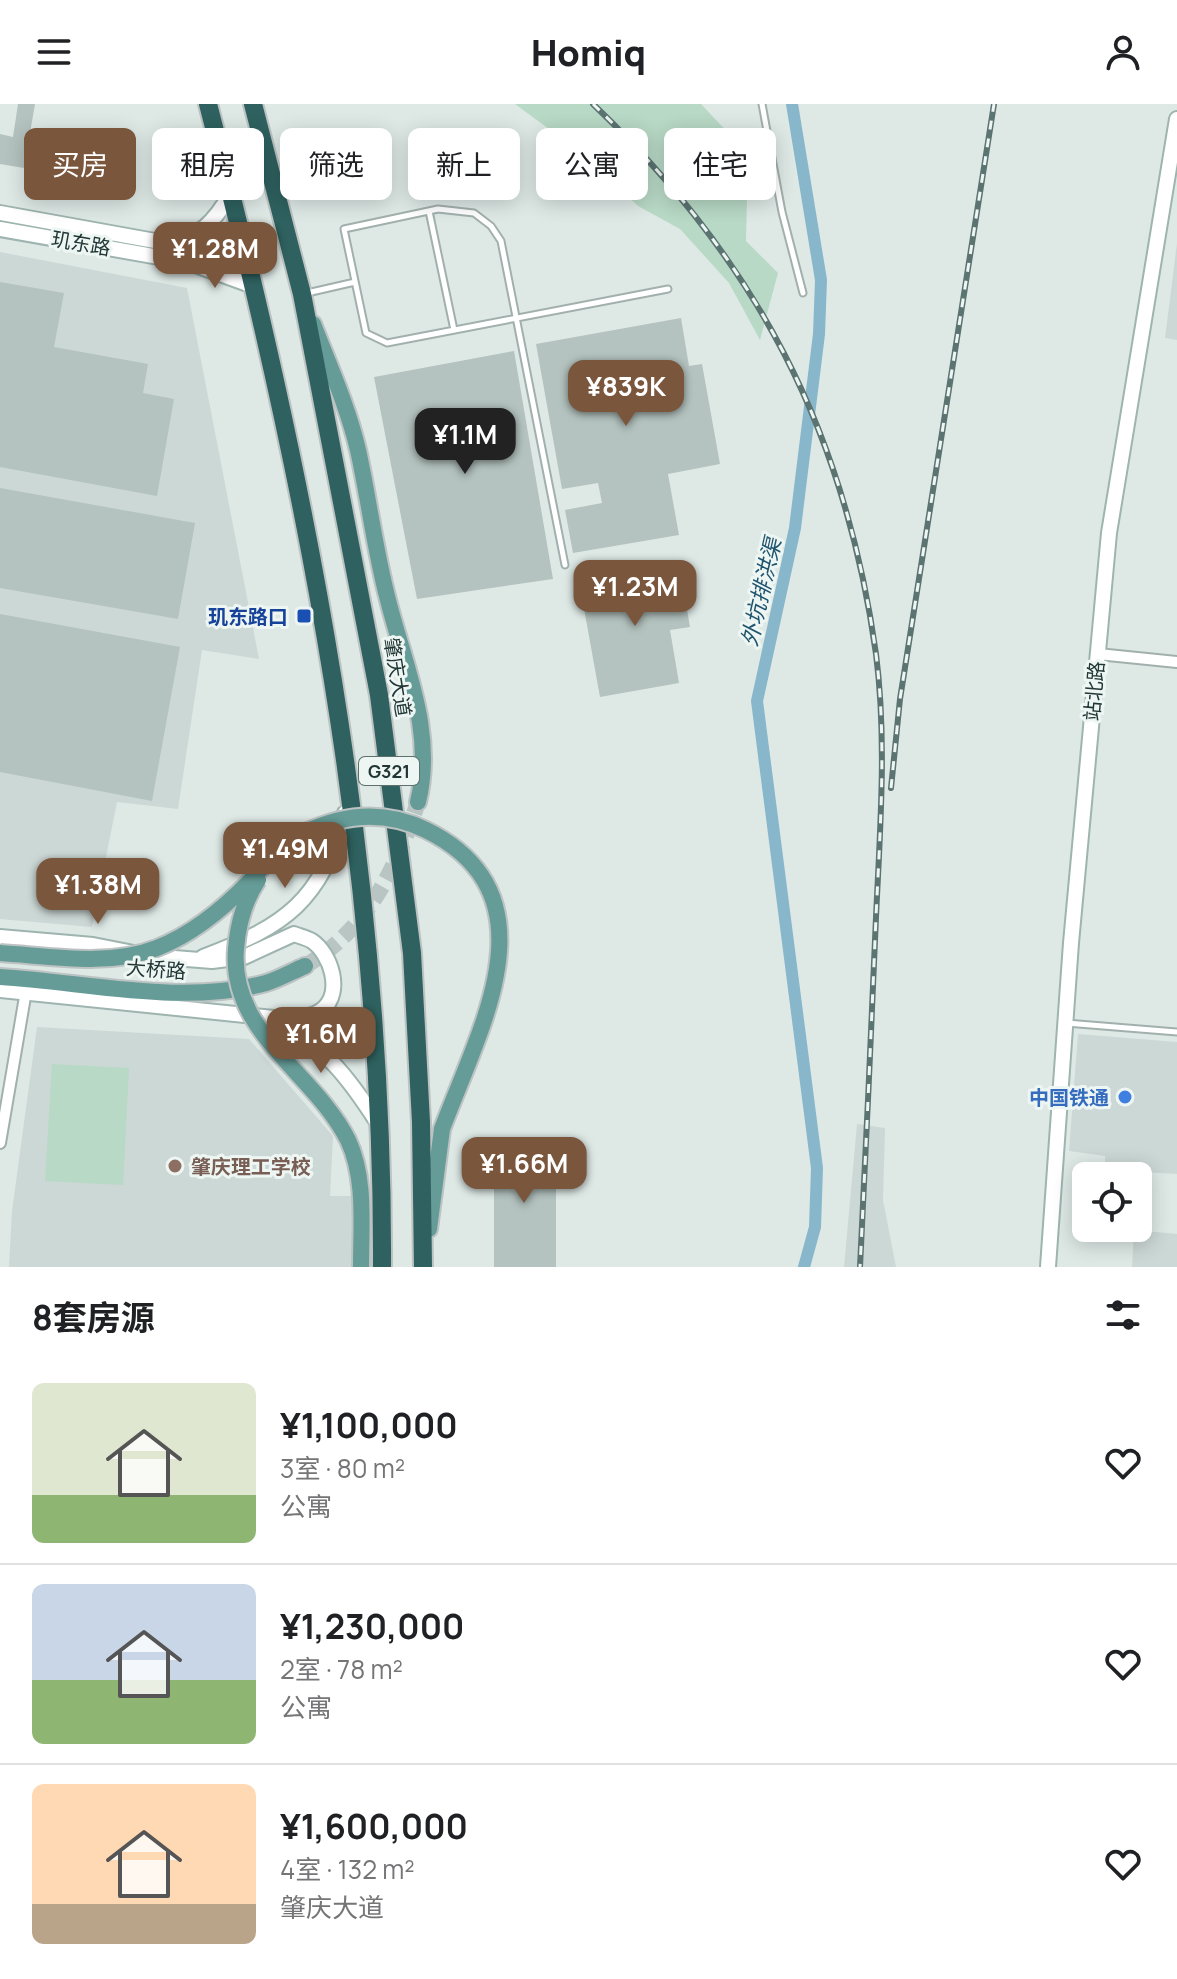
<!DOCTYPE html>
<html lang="zh">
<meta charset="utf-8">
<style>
body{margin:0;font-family:Manrope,"Noto Sans SC",sans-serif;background:#f6f6f6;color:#202124;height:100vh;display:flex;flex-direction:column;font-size:30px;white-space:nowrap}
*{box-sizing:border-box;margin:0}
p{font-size:26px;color:#757577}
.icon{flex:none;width:44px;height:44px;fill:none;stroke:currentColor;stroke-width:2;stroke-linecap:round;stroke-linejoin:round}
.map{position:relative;height:1163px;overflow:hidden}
.side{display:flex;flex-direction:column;background:#fff;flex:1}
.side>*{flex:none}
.hud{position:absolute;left:24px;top:24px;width:1130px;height:72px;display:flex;gap:16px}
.fabs{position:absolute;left:1072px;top:1058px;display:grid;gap:16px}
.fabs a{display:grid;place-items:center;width:80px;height:80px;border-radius:12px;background:#fff;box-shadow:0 4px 20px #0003;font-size:40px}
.price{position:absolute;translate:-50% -68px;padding:0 18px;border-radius:16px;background:#7a563d;color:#fff;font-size:26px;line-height:52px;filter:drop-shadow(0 2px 4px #0008)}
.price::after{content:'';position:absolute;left:50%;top:48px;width:24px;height:18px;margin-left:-12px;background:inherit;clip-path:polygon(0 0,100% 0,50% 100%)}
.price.active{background:#222;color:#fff}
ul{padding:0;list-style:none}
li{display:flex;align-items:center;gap:24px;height:200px;padding:0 32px}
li+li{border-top:2px solid #e0e0e0}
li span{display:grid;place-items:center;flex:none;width:224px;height:160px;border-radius:12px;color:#555}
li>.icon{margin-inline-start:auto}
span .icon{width:96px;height:96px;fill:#fffc;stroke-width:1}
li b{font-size:34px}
h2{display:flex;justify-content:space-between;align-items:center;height:96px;padding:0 32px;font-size:34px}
.pill{padding:0 28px;border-radius:12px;background:#fff;box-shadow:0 4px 20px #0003;font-size:28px;line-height:72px}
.pill.active{background:#7a563d;color:#fff}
header{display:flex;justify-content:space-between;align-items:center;height:104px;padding:0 32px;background:#fff;font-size:36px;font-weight:800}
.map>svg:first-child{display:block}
.built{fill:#ccd8d5}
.green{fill:#b8d9c6}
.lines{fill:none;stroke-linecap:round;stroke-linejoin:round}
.canal{stroke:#88b6cb;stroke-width:12}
.building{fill:#b4c3bf}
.primary-tunnel{stroke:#b8c5c3;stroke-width:16;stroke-dasharray:16 8;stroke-linecap:butt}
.lane-casing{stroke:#a2b0ad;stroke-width:9}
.street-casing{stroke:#a2b0ad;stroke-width:14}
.secondary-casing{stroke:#9eb4af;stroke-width:18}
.primary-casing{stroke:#bcc3c2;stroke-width:20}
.highway-casing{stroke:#bcc3c2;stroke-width:22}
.lane{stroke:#fff;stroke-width:5}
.street{stroke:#fff;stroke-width:10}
.secondary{stroke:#fff;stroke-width:14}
.primary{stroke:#659c97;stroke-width:16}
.highway{stroke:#2e615f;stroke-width:18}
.rail-casing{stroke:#5b7371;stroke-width:6}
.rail{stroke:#eef6f3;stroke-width:3;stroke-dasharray:9;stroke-linecap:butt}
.primary-bridge-casing{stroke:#bcc3c2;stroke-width:20;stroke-linecap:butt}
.primary-bridge{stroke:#659c97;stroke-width:16}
.transit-dot{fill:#1a4fb4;stroke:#eef6f3;stroke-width:3}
.shop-dot{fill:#3f7fe0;stroke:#eef6f3;stroke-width:3}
.education-dot{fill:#8d6e63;stroke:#eef6f3;stroke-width:3}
.labels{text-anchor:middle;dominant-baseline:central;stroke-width:6;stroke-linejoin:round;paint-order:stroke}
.shield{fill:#eef6f3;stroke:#5e706e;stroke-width:2}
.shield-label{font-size:18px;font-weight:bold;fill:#213735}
.street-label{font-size:20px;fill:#213735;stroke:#eef6f3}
.transit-label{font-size:20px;font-weight:bold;fill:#164399;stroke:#eef6f3;text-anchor:end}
.shop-label{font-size:20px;font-weight:bold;fill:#366cbe;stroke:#eef6f3;text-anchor:end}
.education-label{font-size:20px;font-weight:bold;fill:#785e54;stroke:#eef6f3;text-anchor:start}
.water-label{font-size:22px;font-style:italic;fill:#1f546f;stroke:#eef6f3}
</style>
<header><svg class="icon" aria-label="menu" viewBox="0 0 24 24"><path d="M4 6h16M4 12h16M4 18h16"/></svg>Homiq<svg class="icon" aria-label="person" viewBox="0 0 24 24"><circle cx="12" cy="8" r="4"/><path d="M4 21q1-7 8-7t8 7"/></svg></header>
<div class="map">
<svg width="1177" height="1163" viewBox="0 0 1177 1163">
<rect width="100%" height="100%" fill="#dee9e6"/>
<path class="built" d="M1177,139v97l-12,-2z
M0,148l187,36 72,371 -57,-9 -24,159 -61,-7 -25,125 -92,-8z
M37,923l212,12 84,97 -3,60h26l1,71h-348l3,-56z
M1078,930l99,8v132l-72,-4v-14l-36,-5z
M857,1020l28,4 -2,72 13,67h-52z
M1134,1126l43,4v33h-45z"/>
<path class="green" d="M515,0h186l47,50 -2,87 32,32 -18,67 -31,-57 -49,-54 -42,-23 -55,-52z
M52,960l77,4 -6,117 -78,-4z"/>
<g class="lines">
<path class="canal" d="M792,0l29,176 -2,54 -24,194 -38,173 60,467 -2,59 -11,40"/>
</g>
<path class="building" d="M18,0h17l-11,64 -24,-4v-30l13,3z
M0,178l64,11 -10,54 94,17 -5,29 31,6 -17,97 -157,-29z
M681,214l8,48 13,-2 18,100 -52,10 11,61 -106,18 -8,-43 37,-7 -4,-20 -36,6 -26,-145z
M514,247l39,228 -136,20 -43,-222z
M0,384l195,35 -17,96 -178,-31z
M679,459l11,64 -20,3 9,53 -79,14 -21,-116z
M0,510l180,33 -28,154 -152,-29z
M494,1036l43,1v9l19,1v116h-62z"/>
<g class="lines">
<path class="primary-tunnel" d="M305,862c63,-37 91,-97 113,-164"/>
<g class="lane-casing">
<path id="lane" d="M762,0l20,108 21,81
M429,107l25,119
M307,189l48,-11
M565,461l-64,-324 -10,-15 -17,-13 -36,-4 -94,20 22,104 21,10 281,-54
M1066,919l111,9"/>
</g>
<g class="street-casing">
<path id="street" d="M1098,550l79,8
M0,1039l26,-152"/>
</g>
<g class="secondary-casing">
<path id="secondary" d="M0,109l166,30c33,-4 49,-22 65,-50
M0,125l187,33 66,24
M0,833l93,8 56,11 63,5 32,-4 50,-23c5,2 13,4 18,7 19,13 31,51 11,68 -12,11 -33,8 -49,9l-274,-28
M203,853c83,-31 118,-56 142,-144
M275,915c49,28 72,56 102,103
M1048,1163l23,-324 38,-410 68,-414"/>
</g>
<g class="primary-casing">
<path id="primary" d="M313,220c16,41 35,83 45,126 11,50 17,101 30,150 17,68 47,131 30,202
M0,873c86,5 181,29 266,6 13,-4 27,-12 39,-17
M429,1125l13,-100"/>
</g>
<g class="highway-casing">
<path id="highway" d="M208,0c99,379 176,770 174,1163
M253,0l49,190 77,401 33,258 9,169 2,145"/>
</g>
<use href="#lane" class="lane"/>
<use href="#street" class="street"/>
<use href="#secondary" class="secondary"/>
<use href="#primary" class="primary"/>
<use href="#highway" class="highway"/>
<g class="rail-casing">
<path id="rail" d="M593,0c163,156 252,326 283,550 11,86 4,176 0,263 -5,117 -10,233 -16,350
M891,684l9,-89 94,-595"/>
</g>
<use href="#rail" class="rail"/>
<g class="primary-bridge-casing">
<path id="primary-bridge" d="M258,776c-14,21 -20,43 -22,69 -7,84 78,123 112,191 18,38 13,85 13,127
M0,849c50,3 109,14 157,-5 36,-14 66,-39 93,-67 16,-17 32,-38 54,-48 41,-20 81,-23 122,-3 132,65 53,199 16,299"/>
</g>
<use href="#primary-bridge" class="primary-bridge"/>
</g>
<rect class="transit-dot" x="296" y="504" width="16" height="16" rx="4"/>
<circle class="shop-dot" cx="1125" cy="993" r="8"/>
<circle class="education-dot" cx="175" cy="1062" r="8"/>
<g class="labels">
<rect class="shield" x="359" y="653" width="60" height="28" rx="6"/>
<g class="shield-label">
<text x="389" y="667">G321</text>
</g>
<g class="street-label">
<text transform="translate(81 139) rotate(10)">玑东路</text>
<text transform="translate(398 573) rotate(81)">肇庆大道</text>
<text transform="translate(1094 587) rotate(-85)">站北路</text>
<text transform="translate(156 865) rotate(4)">大桥路</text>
</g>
<g class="transit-label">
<text x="288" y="512">玑东路口</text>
</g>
<g class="shop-label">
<text x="1109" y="993">中国铁通</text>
</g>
<g class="education-label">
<text x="191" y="1062">肇庆理工学校</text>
</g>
<g class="water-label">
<text transform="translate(761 488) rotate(-77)">外坑排洪渠</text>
</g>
</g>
</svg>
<div class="fabs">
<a><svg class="icon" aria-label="locate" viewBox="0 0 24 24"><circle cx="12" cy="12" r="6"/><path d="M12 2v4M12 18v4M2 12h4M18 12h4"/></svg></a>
</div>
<b class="price" style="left:215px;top:186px">¥1.28M</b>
<b class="price" style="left:626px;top:324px">¥839K</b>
<b class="price active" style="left:465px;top:372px">¥1.1M</b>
<b class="price" style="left:635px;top:524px">¥1.23M</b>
<b class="price" style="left:285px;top:786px">¥1.49M</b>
<b class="price" style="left:98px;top:822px">¥1.38M</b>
<b class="price" style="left:321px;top:971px">¥1.6M</b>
<b class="price" style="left:524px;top:1101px">¥1.66M</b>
<div class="hud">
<a class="pill active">买房</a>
<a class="pill">租房</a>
<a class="pill">筛选</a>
<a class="pill">新上</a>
<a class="pill">公寓</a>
<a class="pill">住宅</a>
</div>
</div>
<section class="side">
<h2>8套房源<svg class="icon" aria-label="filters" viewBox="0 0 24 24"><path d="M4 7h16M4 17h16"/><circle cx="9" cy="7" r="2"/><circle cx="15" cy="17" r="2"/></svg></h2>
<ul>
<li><span style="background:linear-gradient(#dfe7d0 70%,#8fb573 0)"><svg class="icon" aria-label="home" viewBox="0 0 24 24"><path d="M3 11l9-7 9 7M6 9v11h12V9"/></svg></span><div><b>¥1,100,000</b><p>3室 · 80 m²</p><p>公寓</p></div><svg class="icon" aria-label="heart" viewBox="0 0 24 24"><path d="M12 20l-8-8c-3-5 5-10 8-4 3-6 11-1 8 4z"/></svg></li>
<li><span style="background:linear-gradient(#c9d6e8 60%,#8fb573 0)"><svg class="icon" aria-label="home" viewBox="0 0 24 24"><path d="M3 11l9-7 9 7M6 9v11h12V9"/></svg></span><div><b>¥1,230,000</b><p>2室 · 78 m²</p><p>公寓</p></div><svg class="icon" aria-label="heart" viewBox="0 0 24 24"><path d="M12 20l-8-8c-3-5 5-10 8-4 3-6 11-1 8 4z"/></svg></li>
<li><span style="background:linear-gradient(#ffd9b3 75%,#b9a48a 0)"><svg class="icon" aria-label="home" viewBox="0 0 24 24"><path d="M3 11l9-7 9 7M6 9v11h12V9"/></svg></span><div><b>¥1,600,000</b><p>4室 · 132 m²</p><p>肇庆大道</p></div><svg class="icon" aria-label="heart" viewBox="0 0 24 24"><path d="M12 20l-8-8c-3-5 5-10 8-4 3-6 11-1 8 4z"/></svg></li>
</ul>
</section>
